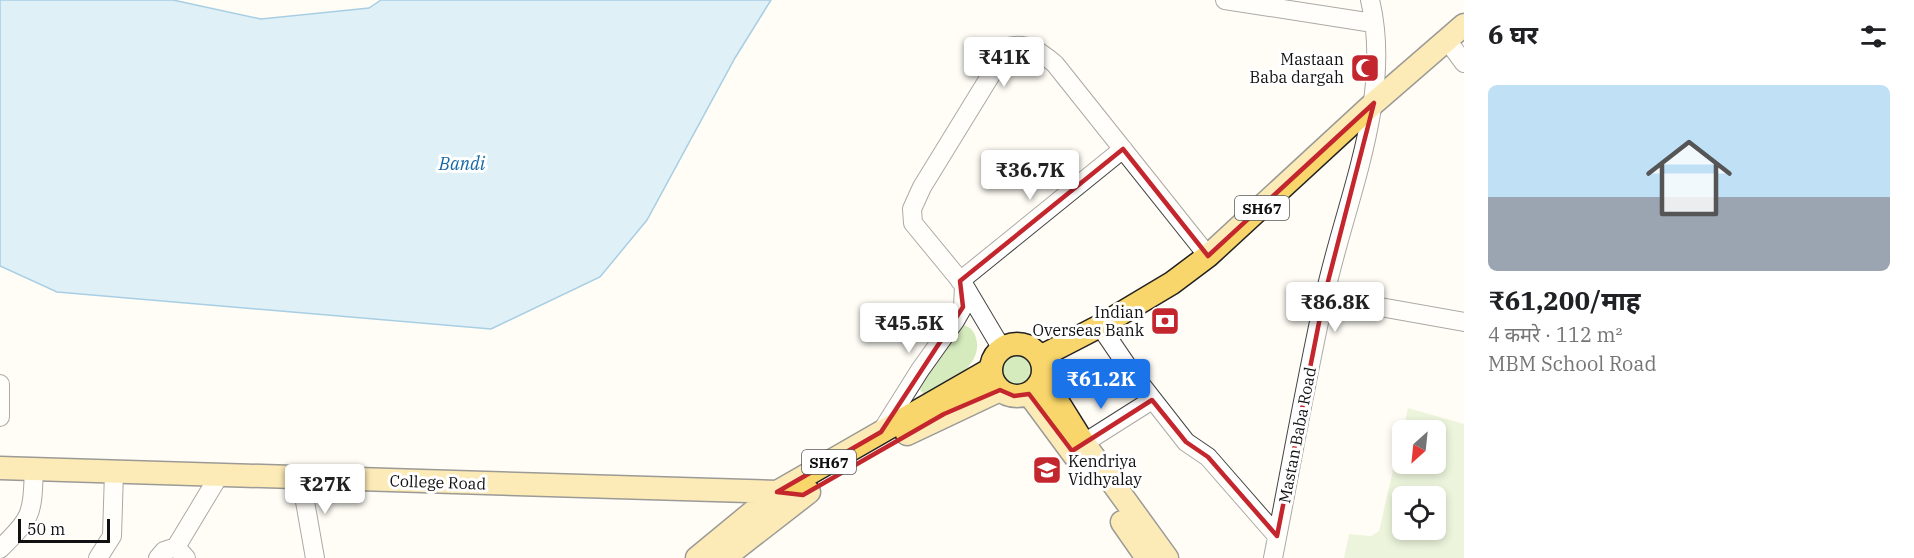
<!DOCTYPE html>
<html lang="hi">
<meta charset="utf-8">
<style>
body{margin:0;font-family:"IBM Plex Serif","Noto Sans Devanagari",serif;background:#f6f6f6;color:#202124;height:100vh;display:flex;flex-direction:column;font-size:22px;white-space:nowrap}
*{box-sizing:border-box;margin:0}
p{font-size:20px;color:#757577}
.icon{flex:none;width:33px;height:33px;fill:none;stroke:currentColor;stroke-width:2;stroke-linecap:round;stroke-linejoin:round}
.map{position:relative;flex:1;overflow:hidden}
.side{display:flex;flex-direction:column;background:#fff;width:450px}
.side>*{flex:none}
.needle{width:39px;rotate:207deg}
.controls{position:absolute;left:1392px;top:420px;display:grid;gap:12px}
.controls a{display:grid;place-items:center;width:54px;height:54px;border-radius:9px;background:#fff;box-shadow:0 3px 9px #0003;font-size:30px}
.scale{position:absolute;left:18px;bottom:15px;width:92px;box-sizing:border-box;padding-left:6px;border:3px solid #111;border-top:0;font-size:16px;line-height:21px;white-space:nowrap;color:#111;-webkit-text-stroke:4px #fff;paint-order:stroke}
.price{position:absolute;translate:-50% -51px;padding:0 14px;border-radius:6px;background:#fff;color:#222;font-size:20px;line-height:39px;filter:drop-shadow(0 2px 3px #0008)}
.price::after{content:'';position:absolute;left:50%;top:36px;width:18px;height:14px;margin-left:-9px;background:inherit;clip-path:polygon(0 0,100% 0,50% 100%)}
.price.on{background:#1a73e8;color:#fff}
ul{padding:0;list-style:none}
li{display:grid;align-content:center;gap:12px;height:318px;padding:0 24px}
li+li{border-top:2px solid #e0e0e0}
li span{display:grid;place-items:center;height:186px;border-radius:9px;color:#555}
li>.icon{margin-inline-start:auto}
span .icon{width:108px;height:108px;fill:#fffc;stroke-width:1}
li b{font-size:26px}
h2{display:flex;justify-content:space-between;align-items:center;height:72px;padding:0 24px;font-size:26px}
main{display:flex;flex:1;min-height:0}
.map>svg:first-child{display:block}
.green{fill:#d5ebbd;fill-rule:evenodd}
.water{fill:#b9e0f7;stroke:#3f96cf;stroke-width:1.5}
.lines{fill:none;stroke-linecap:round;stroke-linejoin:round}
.minor-casing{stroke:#444;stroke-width:20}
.major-casing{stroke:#222;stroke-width:25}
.minor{stroke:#fff;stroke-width:18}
.major{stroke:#f9d66b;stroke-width:22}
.marked{fill:none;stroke:#c4262e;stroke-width:4.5;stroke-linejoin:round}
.labels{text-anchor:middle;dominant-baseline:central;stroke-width:6;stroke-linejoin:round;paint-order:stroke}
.shield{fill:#fff;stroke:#585858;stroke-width:1.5}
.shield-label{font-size:15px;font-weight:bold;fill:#111}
.poi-label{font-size:16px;fill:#111;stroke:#fff;text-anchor:end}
.street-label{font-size:16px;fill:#111;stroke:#fff}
.water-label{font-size:18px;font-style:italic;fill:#1768a6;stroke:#fff}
</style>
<main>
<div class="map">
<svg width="1464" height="558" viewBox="0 0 1464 558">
<rect width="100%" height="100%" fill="#fffdf5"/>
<path class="green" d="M963,325c7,2 11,5 13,13 8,28 -29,46 -48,60l-8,-8 3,-8z
M1001 371a15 15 0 1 1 30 0a15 15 0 1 1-30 0Z
M1408,408l56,16v134h-120l5,-24 22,2 8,-5 23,-100v33h34v-34h-33zM1436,496v34h-34v-34z"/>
<path class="water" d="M0,0h173l88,19 108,-11 12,-8h390l-36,58 -88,162 -47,57 -109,52 -434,-37 -57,-26z"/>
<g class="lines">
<g class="minor-casing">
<path id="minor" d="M1225,0l148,23
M1447,40l17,23
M960,281l163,-132
M1324,297l140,25
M1100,326l32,47 54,69 22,15 69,79
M1002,349l-38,-64 -51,-62 -1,-14 10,-22 86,-140c19,-5 33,5 47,17l153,192
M0,384v33
M881,432l39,-62 35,-49 8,-14 1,-22
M1073,450l79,-50
M301,479l14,79
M176,547l44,-73
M0,549c33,-33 32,-34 34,-80
M98,558l14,-22 2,-64
M158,558l6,-7 12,-4 10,11
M1273,558c17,-86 32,-173 51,-259 20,-95 70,-202 46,-299"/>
</g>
<g class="major-casing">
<path id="major" d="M991 370a26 26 0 1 1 52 0a26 26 0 1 1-52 0Z
M1040,357l60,-31 72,-43 36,-27 166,-153 90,-78
M1043,378l40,64 84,116
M1029,394l48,65
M907,434l93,-44
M0,468l777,24 26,3
M1122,522l25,36
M697,558l80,-66 214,-123
M724,558l85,-66"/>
</g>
<use href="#minor" class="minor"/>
<use href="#major" class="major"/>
</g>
<path d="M0 0H1464V558H0ZM1374,103l-50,194 -47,239 -69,-79 -22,-15 -34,-42 -80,51 -43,-57 -15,2 -14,-6 -56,24 -141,81 -26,-3 104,-60 82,-125 -3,-26 163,-132 85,107z" fill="#fffdf5" fill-opacity=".55" fill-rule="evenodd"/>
<path class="marked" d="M1374,103l-50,194 -47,239 -69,-79 -22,-15 -34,-42 -80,51 -43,-57 -15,2 -14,-6 -56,24 -141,81 -26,-3 104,-60 82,-125 -3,-26 163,-132 85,107z"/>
<defs>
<g id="mosque-square" transform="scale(1.5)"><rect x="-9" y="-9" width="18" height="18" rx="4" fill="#c4262e" stroke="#fff"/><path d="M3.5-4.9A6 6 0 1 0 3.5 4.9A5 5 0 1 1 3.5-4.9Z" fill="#fff"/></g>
<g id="bank-square" transform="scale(1.5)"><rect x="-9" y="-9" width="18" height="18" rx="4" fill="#c4262e" stroke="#fff"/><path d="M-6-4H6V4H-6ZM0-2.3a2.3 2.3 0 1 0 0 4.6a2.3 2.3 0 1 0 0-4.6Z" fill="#fff"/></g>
<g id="school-square" transform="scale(1.5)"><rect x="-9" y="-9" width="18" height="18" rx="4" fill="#c4262e" stroke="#fff"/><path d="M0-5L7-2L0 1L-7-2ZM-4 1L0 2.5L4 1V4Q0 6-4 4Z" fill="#fff"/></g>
</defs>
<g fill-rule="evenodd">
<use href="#mosque-square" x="1365" y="68"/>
<use href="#bank-square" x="1165" y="321"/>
<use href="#school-square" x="1047" y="470"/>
</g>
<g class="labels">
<g class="shield">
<rect x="1235" y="196" width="54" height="24" rx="4.5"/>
<rect x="802" y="450" width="54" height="24" rx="4.5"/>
</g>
<g class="shield-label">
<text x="1262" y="208">SH67</text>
<text x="829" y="462">SH67</text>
</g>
<g class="poi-label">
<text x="1344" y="59">Mastaan<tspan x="1344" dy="18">Baba dargah</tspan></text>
<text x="1144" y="312">Indian<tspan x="1144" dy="18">Overseas Bank</tspan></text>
<text x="1068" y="461" text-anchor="start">Kendriya<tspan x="1068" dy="18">Vidhyalay</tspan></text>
</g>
<g class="street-label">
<text transform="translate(1297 435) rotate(-79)">Mastan Baba Road</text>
<text transform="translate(438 482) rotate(2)">College Road</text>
</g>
<g class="water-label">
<text x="462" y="163">Bandi</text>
</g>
</g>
</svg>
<div class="controls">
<a><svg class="needle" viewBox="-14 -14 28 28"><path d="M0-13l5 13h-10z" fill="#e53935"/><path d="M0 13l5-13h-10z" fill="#757577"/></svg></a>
<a><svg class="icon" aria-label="locate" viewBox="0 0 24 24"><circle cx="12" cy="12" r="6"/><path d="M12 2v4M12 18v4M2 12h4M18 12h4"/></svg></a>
</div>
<div class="scale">50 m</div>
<b class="price" style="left:1004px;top:88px">₹41K</b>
<b class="price" style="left:1030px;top:201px">₹36.7K</b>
<b class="price" style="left:1335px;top:333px">₹86.8K</b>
<b class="price" style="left:909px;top:354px">₹45.5K</b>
<b class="price on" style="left:1101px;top:410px">₹61.2K</b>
<b class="price" style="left:325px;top:515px">₹27K</b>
</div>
<section class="side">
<h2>6 घर<svg class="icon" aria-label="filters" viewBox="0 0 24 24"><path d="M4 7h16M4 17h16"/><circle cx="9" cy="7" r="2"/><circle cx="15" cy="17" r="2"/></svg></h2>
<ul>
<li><span style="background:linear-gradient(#bfe0f5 60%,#9aa5b1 0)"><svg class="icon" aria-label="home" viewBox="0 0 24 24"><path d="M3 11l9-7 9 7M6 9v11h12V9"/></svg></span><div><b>₹61,200/माह</b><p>4 कमरे · 112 m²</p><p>MBM School Road</p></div></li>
</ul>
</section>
</main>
